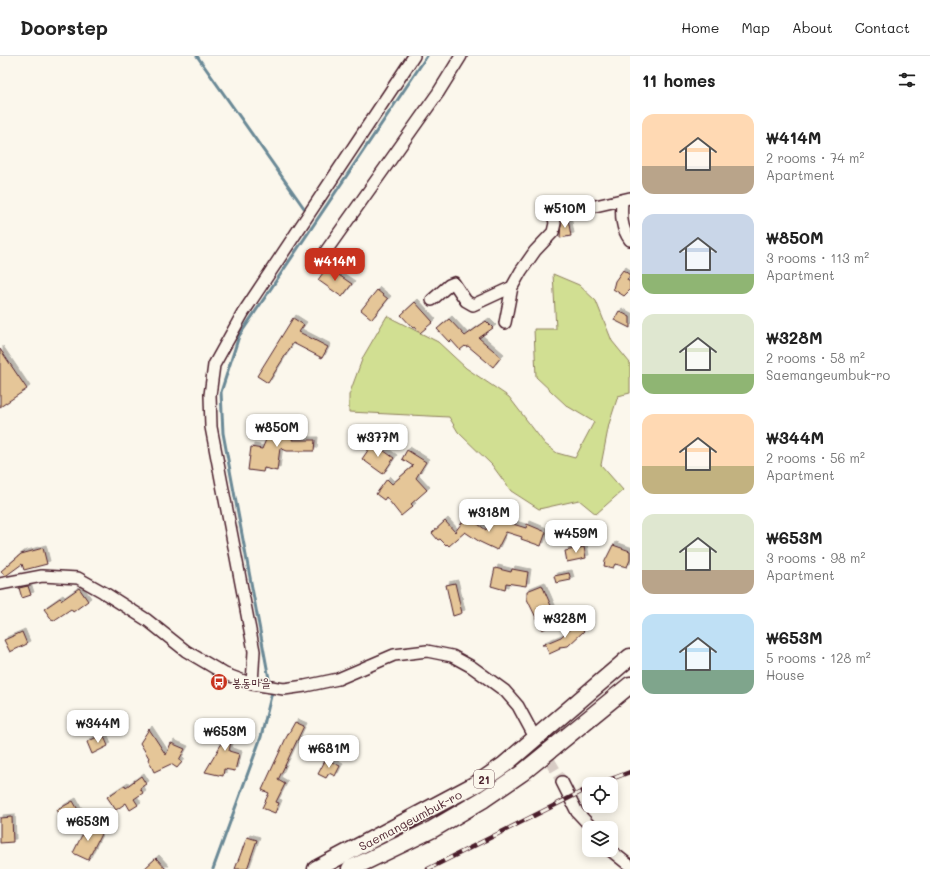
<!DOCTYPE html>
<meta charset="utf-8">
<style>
body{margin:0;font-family:Mali,"Poor Story",sans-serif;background:#f6f6f6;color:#222;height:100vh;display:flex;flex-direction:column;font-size:15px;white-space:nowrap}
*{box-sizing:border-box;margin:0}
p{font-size:13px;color:#767676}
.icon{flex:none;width:22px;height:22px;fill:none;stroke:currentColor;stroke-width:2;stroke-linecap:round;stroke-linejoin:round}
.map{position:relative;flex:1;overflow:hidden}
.sheet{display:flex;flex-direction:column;background:#fff;width:300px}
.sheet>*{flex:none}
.buttons{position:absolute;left:582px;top:721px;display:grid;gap:8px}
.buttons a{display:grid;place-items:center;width:36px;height:36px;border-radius:8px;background:#fff;box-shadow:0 2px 10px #0003;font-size:20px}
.price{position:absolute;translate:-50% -34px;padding:0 9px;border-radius:8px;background:#fff;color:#222;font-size:13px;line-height:26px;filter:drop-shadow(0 1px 2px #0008)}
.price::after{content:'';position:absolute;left:50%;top:24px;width:12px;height:9px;margin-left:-6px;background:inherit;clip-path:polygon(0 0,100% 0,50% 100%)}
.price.on{background:#c8321e;color:#fff}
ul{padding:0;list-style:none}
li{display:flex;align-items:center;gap:12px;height:100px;padding:0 12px}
li span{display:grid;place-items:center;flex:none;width:112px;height:80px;border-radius:12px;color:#555}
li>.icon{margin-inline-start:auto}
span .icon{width:48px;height:48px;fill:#fffc;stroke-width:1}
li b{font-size:17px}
h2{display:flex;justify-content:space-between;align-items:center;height:48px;padding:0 12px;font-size:17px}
header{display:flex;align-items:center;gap:24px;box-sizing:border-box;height:56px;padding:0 20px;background:#fff;border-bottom:1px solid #e0e0e0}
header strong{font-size:19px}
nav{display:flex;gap:22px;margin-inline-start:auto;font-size:14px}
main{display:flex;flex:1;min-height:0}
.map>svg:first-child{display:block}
.green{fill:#d1df92;stroke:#8e7f5e}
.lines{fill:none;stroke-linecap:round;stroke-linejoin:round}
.stream{stroke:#6a8996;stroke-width:3}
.building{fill:#e5c698;stroke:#4a1f2b;filter:url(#shadow)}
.minor-tunnel{stroke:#d8ccc5;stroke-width:11;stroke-dasharray:11 5.5;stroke-linecap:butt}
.minor-casing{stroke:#4a1f2b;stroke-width:14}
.highway-casing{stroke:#4a1f2b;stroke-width:19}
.minor{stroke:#fbf7ec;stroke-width:11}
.highway{stroke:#fbf7ec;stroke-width:16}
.rail-casing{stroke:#4a1f2b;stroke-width:4.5}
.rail{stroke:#fbf7ec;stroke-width:3;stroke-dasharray:9;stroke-linecap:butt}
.labels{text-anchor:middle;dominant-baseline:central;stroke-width:3;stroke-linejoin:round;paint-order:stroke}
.shield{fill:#fbf7ec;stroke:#7f6065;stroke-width:1}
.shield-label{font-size:11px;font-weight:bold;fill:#4a1f2b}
.poi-label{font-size:12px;fill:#4a1f2b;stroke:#fbf7ec;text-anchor:start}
.street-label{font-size:12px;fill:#4a1f2b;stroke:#fbf7ec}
</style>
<header>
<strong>Doorstep</strong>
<nav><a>Home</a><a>Map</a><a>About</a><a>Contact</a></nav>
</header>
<main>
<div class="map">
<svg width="630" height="813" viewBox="0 0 630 813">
<defs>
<filter id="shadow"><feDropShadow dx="3" dy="-3" stdDeviation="0" flood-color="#0004"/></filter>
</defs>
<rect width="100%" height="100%" fill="#fbf7ec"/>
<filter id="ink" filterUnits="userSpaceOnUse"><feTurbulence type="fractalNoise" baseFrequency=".025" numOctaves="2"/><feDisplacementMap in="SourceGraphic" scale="8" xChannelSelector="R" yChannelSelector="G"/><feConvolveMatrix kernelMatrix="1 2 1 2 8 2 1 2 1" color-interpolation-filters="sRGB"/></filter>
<g filter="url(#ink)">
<path class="green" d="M553,218l26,11 17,16 16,40 18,22v30l-12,3 -9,28 -8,41 22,25 -27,24 -17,-14 -40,9 -28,-18 -19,-26 -34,-33 -9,-15 -100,-5v-17l14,-38 24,-41 51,26 28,26 43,29 36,47 12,9 18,5 19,-36 -27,-16 -31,-29 -2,-48h22z"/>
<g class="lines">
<path class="stream" d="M197,0l107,152
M270,628l-47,-251 -2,-41 18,-56 188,-280
M213,813l48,-132 11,-45 -1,-3"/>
</g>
<path class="building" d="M568,163l3,17 -11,2 1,-18z
M327,211l25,17 -10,13 -24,-17z
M623,214l7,5 -3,5 3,2v8l-6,6 -11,-7 2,-8z
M377,234l11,9 -16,20 -11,-9z
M415,246l18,20 -13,11 -5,-6 -2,1 -12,-13z
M619,255l11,6v11l-16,-8z
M293,262l11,7 -5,7 29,15 -6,11 -29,-15 -25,40 -11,-7z
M449,263l16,17 21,-15 7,7 -14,10 22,19 -8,10 -25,-21 -2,1 -1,-1 -5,4 -9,-10 -2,2 -12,-13z
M0,293l27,40 -27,18z
M274,365l22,10 -4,9h23l-1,11h-27l-7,-3 -3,23 -13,-3 -1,4 -15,-2 3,-23 11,2z
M373,387l21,15 -11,16 -21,-15z
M407,394l19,12 -10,16 11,12 -16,14 2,2 -12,10 -15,-19 -2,3 -8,-6 11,-15 5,5 21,-18 -11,-7z
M467,460l19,14 4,-13 36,11 1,-4 19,8 -5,14 -20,-7 1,-2 -16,-5 -9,18 -17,-8 -15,-10 -16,14 -2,-2 -1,1 -6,-6 -2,1 -6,-7 13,-12 10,11z
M613,489l17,6v9l-3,7 -12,-3 -2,4 -9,-2 1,-5z
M584,491l2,11 -19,4 -2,-11z
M43,492l4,16 -23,6 -2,-6 -15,11 -2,1 -4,-5 20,-17z
M495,512l16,4 1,-3 16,3 -2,14 -20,-3 -1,7 -14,-4z
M569,517l2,7 -15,3 -2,-7z
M455,527l7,30 -9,3 -7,-31z
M542,529l16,37 -16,8 -15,-31v-8z
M28,530l3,9 -9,3 -3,-10z
M79,532l9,13 -15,11 -2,-3 -18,12 -9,-12 16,-11 2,2z
M576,567l8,8 -16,15 -9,1 1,2 -11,5 -3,-9h-4l19,-8z
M22,576l5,12 -17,8 -6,-12z
M295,666l9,4 -26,54 7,4 -9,18 3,1 -4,10 -13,-5 7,-15 -7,-3 24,-52z
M221,671l21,3 -1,8 -9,-1 -3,14 10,3 -4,17 -11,-2 -1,7 -18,-4 17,-29 -9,-10z
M149,673l17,26 5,-12 14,6 -6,11 3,2 -5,6 -6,-4 -17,8 -6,-13 1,-1 -9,-15z
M103,678l5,12 -16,8 -5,-12z
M326,703l14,7 -5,10 -6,-3 -3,5 -8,-4z
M141,720l5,8 -6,4 3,5 -9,6 4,6 -8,5 -4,-7 -10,7 -9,-13 18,-12 1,2z
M73,745l8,14 -15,9 -9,-14z
M12,761l1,25 -13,1v-25z
M87,769l15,7 -14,28 -15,-7z
M247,781l10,3 -10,29h-12z
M156,802l10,11h-22z"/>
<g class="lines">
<path class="minor-tunnel" d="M533,676l29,50"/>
<g class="minor-casing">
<path id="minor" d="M622,145c-1,15 -1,27 8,39
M326,195l112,-158 23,-37
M432,244l17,-15 5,-2 12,18 7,4 39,-18
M505,267l7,-36 9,-16 14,-20 18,-19 2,-9 -2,-9 25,-4 52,-12
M0,528l42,-8 36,2 25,14 44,28 39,31 39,23 27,10 32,5 21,-3 33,-7 56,-24 33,-4 25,5 20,11 33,24 13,15 14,26
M252,628l2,-33 -43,-224 -1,-32 4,-30 29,-52 171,-257
M562,726l15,30 15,16
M610,794l20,16"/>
</g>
<g class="highway-casing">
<path id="highway" d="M316,813l162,-86 26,-18 126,-108
M350,813l83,-40 51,-30 38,-26 108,-88"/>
</g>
<use href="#minor" class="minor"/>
<use href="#highway" class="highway"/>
<g class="rail-casing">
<path id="rail" d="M598,728l32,-12
M428,813l161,-81"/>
</g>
<use href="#rail" class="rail"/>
</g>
</g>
<defs>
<g id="bus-disc" transform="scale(0.9)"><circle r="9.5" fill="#c8321e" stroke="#fbf7ec"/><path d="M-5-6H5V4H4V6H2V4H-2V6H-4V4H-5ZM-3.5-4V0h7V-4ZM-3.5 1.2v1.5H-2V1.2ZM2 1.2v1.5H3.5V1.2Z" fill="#fff"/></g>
</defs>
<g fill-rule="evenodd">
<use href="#bus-disc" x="219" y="626"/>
</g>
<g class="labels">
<rect class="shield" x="474" y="714" width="20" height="18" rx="3"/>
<g class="shield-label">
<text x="484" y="723">21</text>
</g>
<g class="poi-label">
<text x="232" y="626">봉동마을</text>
</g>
<g class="street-label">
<text transform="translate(410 764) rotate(-28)">Saemangeumbuk-ro</text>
</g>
</g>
</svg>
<div class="buttons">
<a><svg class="icon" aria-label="locate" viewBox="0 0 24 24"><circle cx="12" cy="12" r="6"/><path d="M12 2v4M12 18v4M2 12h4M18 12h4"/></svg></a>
<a><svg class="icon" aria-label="layers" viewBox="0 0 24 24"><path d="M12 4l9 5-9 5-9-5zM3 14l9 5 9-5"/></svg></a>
</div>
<b class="price" style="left:565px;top:173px">₩510M</b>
<b class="price on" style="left:335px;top:226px">₩414M</b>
<b class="price" style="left:277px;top:392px">₩850M</b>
<b class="price" style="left:378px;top:402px">₩377M</b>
<b class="price" style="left:489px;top:477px">₩318M</b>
<b class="price" style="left:576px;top:498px">₩459M</b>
<b class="price" style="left:565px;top:583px">₩328M</b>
<b class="price" style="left:98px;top:688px">₩344M</b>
<b class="price" style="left:225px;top:696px">₩653M</b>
<b class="price" style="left:329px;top:713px">₩681M</b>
<b class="price" style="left:88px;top:786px">₩653M</b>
</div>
<section class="sheet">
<h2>11 homes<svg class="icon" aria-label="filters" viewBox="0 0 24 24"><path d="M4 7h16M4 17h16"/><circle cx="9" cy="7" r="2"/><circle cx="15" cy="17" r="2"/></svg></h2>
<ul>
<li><span style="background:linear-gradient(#ffd9b3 65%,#b9a48a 0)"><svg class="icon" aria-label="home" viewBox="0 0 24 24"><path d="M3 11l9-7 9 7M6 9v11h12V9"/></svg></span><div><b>₩414M</b><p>2 rooms · 74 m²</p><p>Apartment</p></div></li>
<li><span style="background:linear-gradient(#c9d6e8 75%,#8fb573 0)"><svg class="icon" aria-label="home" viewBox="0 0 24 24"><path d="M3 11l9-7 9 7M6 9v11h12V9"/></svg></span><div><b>₩850M</b><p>3 rooms · 113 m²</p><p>Apartment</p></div></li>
<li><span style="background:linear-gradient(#dfe7d0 75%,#8fb573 0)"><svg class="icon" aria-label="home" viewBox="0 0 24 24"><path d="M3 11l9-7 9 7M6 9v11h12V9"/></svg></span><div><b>₩328M</b><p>2 rooms · 58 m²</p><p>Saemangeumbuk-ro</p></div></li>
<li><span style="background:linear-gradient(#ffd9b3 65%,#c2b280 0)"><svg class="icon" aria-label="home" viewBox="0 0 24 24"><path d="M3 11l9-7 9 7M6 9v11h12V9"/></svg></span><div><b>₩344M</b><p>2 rooms · 56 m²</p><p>Apartment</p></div></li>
<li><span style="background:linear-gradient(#dfe7d0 70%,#b9a48a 0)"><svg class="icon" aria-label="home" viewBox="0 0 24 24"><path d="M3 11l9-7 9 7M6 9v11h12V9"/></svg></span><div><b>₩653M</b><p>3 rooms · 98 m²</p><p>Apartment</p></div></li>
<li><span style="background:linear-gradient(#bfe0f5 70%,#7fa58c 0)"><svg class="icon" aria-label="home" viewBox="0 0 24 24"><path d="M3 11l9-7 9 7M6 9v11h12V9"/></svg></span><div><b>₩653M</b><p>5 rooms · 128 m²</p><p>House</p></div></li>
</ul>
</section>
</main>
